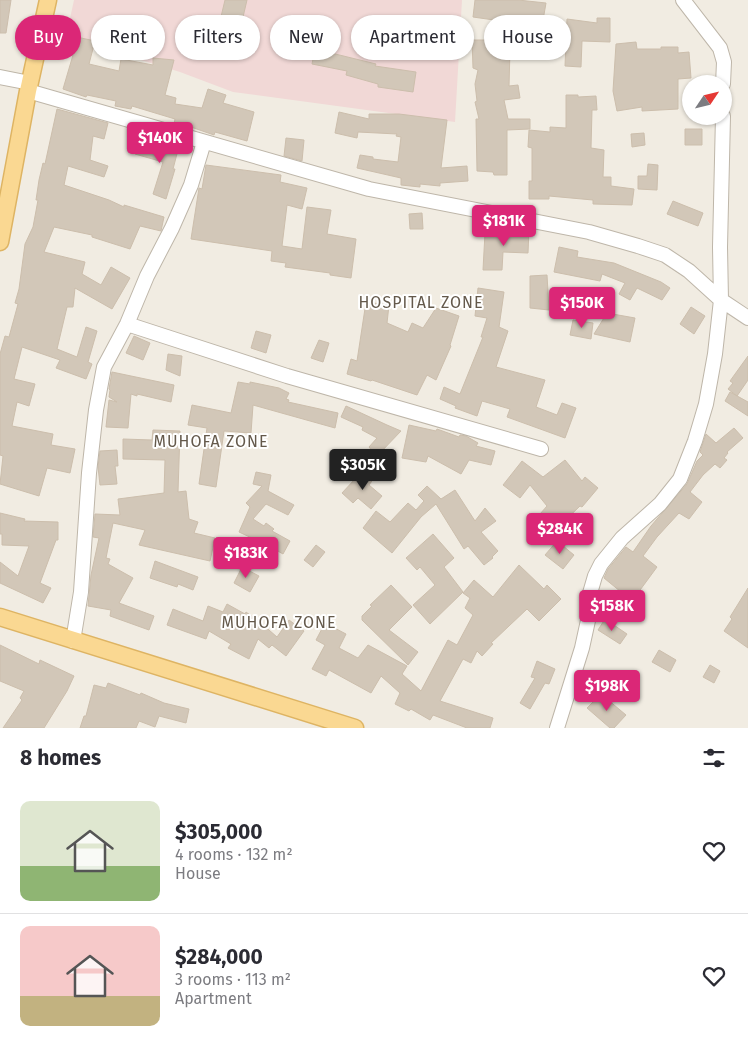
<!DOCTYPE html>
<meta charset="utf-8">
<style>
body{margin:0;font-family:"Fira Sans",sans-serif;background:#f7f7f7;color:#2b2b33;height:100vh;display:flex;flex-direction:column;font-size:19px;white-space:nowrap}
*{box-sizing:border-box;margin:0}
p{font-size:16px;color:#7c7c81}
.icon{flex:none;width:28px;height:28px;fill:none;stroke:currentColor;stroke-width:2;stroke-linecap:round;stroke-linejoin:round}
.map{position:relative;height:728px;overflow:hidden}
.side{display:flex;flex-direction:column;background:#fff;flex:1}
.side>*{flex:none}
.hud{position:absolute;left:15px;top:15px;width:719px;height:45px;display:flex;gap:10px}
.needle{width:32px;rotate:55deg}
.buttons{position:absolute;left:682px;top:75px;display:grid;gap:10px}
.buttons a{display:grid;place-items:center;width:50px;height:50px;border-radius:50%;background:#fff;box-shadow:0 1px 4px #0004;font-size:25px}
.price{position:absolute;translate:-50% -42px;padding:0 11px;border-radius:5px;background:#db2777;color:#fff;font-size:16px;line-height:32px;filter:drop-shadow(0 1px 2px #0008)}
.price::after{content:'';position:absolute;left:50%;top:30px;width:15px;height:11px;margin-left:-8px;background:inherit;clip-path:polygon(0 0,100% 0,50% 100%)}
.price.on{background:#222;color:#fff}
ul{padding:0;list-style:none}
li{display:flex;align-items:center;gap:15px;height:125px;padding:0 20px}
li+li{border-top:1px solid #e1e1e2}
li span{display:grid;place-items:center;flex:none;width:140px;height:100px;border-radius:10px;color:#555}
li>.icon{margin-inline-start:auto}
span .icon{width:60px;height:60px;fill:#fffc;stroke-width:1}
li b{font-size:21px}
h2{display:flex;justify-content:space-between;align-items:center;height:60px;padding:0 20px;font-size:21px}
.tag{padding:0 18px;border-radius:22px;background:#fff;box-shadow:0 1px 4px #0004;font-size:18px;line-height:45px}
.tag.on{background:#db2777;color:#fff}
.map>svg:first-child{display:block}
.medical{fill:#f1d8d6}
.building{fill:#d2c7b8;stroke:#ccbeac}
.lines{fill:none;stroke-linecap:round;stroke-linejoin:round}
.minor-casing{stroke:#beb6a9;stroke-width:16}
.major-casing{stroke:#deb463;stroke-width:19}
.minor{stroke:#fff;stroke-width:14}
.major{stroke:#fad892;stroke-width:16}
.labels{text-anchor:middle;dominant-baseline:central;stroke-width:4;stroke-linejoin:round;paint-order:stroke}
.quarter-label{font-size:16px;letter-spacing:1px;fill:#64594b;stroke:#fff}
</style>
<div class="map">
<svg width="748" height="728" viewBox="0 0 748 728">
<rect width="100%" height="100%" fill="#f1ece2"/>
<path class="medical" d="M74,0h388l-7,122 -222,-30 -53,-20 -114,-35z"/>
<path class="building" d="M0,0h11l-5,33h-6z
M225,0h22l-12,51 -21,-5z
M475,0h43l28,3 -4,23 -1,22 -31,1 -1,37 9,-1 2,13 -16,2 4,19h22v10l-23,1v45h-13l-1,-3 -16,-1 -1,-52h3l-4,-17 2,-1 -2,-17 3,-14 -5,-2 -1,-28h21l1,-20 -21,-3z
M597,18h13v24l-28,-1 -1,26 -16,-1 2,-47 30,4z
M400,28l26,8 -5,18 -26,-8z
M72,36l23,5 -6,23 30,7 2,-12 32,6v-7l21,2 -9,35 11,3 -1,6 27,4 6,-19 18,6 -3,8 31,9 -7,29 -32,-9 -1,3 -23,-8 -17,-3 1,-5 -43,-13 -1,3 -16,-3 1,-5 -29,-6 -1,2 -23,-8 10,-34 -5,-1z
M636,42l1,7h24v-2h17v6l11,-1 2,26 -13,1v30l-36,2v-4l-25,4 -4,-20 3,-47z
M315,49l61,15 -1,2 41,6 -3,20 -35,-5v-3l-32,-9 1,-4 -35,-7z
M566,95h12v2l18,-1 1,14h-5l-1,38 13,2 -1,27h8v9l23,3 -2,16 -39,-1v-4l-44,-4v3h-20v-18h3v-33l-4,-1 1,-17 21,2v-5l16,1z
M57,109l51,14 -4,16 -11,-3 -3,24 18,6 -4,11 -36,-11 -4,19 45,15 15,7v-2l40,12 -3,14 -21,-5 -10,23 -38,-12v-2l-38,-8 -10,25 41,10 -3,12 19,11 10,-18 19,11 -18,31 -37,-21 -2,19h-6l-10,42 20,8 9,-30 11,4 -9,31 4,2 -6,15 -30,-11 4,-8 -38,-13 -8,32 21,5 -6,22 -12,-4 -5,24 41,8 -2,11 24,4 -5,24 -23,-5 -8,28 -39,-12 3,-28 -3,-1v-101l5,-18 4,1 9,-33 -3,-1 4,-14 6,-45 8,-17 5,-27h-2l3,-20 4,-17 2,1z
M339,112l30,7v-5h30l48,6 -6,48 26,-2 1,15 -28,2v3l-20,-2v3l-19,-2v-7l-44,-10 3,-13 13,2v2l25,3 3,-25 -5,-1 1,-2 -39,-2 -1,6 -22,-5z
M685,129h17v16h-17z
M644,133l1,12 -13,2 -1,-13z
M286,138l18,2 -2,21 -18,-5z
M139,139l39,11 -5,19h2l-9,30 -13,-5 10,-32 -28,-8z
M648,164l10,1 -1,25 -19,-1v-13h9z
M206,165l75,10 -1,7 27,6 -5,21 -15,-4 -5,41 20,3 5,-42 24,3 -4,24 29,5 -5,39 -21,-3v-2l-45,-6 1,-4 -15,-2 1,-10 -81,-12 8,-51 3,1z
M673,201l30,12 -5,13 -31,-12z
M422,213l1,16h-13l-1,-15z
M510,230h19l-1,23 -25,-1 -1,18h-19l2,-37 25,1z
M559,247l19,4 -1,6 37,6 47,19 9,6 -8,12 -25,-12 -7,12 -11,-6 6,-11 -23,-9 -2,7 -46,-9z
M547,275l2,35 -19,-2v-32z
M478,288l26,4 -5,35 9,4 -12,36 49,13 -9,27 21,8 5,-12 14,5 -11,30 -58,-21 3,-8 -28,-8 -5,15 -22,-8 1,-2 -16,-7 4,-12 16,7 23,-57h-2l6,-19 -12,-2z
M366,302l23,3 -2,18 21,9 4,-9 11,5 13,-20 23,8 -9,29 1,1 -15,34 -9,-5 -10,20 -45,-15 -1,1 -24,-7 4,-15 6,2z
M691,307l14,9 -11,18 -14,-10z
M607,313l28,5 -5,24 -36,-8z
M573,320l20,3 -2,16 -21,-4z
M256,331l15,4 -5,18 -15,-5z
M134,336l16,7 -7,17 -17,-7z
M319,340l10,3 -6,19 -12,-4z
M168,354l14,2 -2,20 -14,-6z
M748,356v24l-11,16 -9,-7 5,-6 -3,-2z
M112,372l62,13 -3,17 -34,-8v2l-6,-2 -3,34 -22,-1 3,-27 8,2 -8,-5 1,-7 -1,-1z
M238,382l12,2v-2l29,6 10,5 -3,6 3,1 -1,2 50,11 -3,15 -82,-23 -2,28 -27,-2 -8,56 -17,-3 8,-56 -19,-3 4,-20 39,8z
M730,392l18,10v14l-23,-15z
M346,406l41,19 14,6 -22,23 -5,-1 -5,-6 8,-9 -15,-8 1,-3 -22,-10z
M409,425l27,6 1,-2 22,8 1,-2 6,1 12,7 -2,3 19,5 -4,14 -22,-5 -8,14 -33,-18 -2,6 -24,-4z
M734,428l9,10 -16,14 1,1 -4,5 3,2 -7,8 -5,-4 -12,11 -13,17 12,10 -13,17 -10,-6 -22,24 -14,19 14,11 -25,34 -28,-23 4,-9 18,-22 7,5 18,-26 36,-42 10,-23 6,-6 -3,-3 6,-18 10,9z
M153,430l27,1 -2,61 8,-1 3,28 9,3 -4,11 21,5 -5,23 -71,-16 6,-15 -32,-7 -7,35 4,1 -2,5 25,14 -14,25 35,13 -5,14 -39,-14 1,-6 -23,-4 3,-31 8,-37 -6,-1 2,-23 25,1 -2,-16 46,-6 1,-33 -42,-1v-20l29,1z
M117,450l1,16h-3l2,18 -17,1 -2,-18 2,-16z
M565,460l17,21 3,-4 13,11 -16,19 -2,-1 -29,28 -8,-7 6,-6 -9,-7 7,-8 -17,-21 -10,13 -17,-13 19,-24 21,16z
M256,472l15,3 -3,16 26,14 -6,10 -22,-11 -13,15 11,7 2,-3 8,6 -2,2 18,10 -7,13 -19,-11 -13,19 -9,-5 12,-18 -15,-7 11,-25 -4,-4 16,-17 -9,-2z
M364,473h4l6,5 -5,7 13,11 -11,13 -13,-11 -5,5 -11,-10 13,-14 3,3z
M427,486l14,13 14,-9 20,31 10,-13 11,13 -15,11 17,19 -6,6 1,1 -9,7 -16,-19 -4,3 -28,-45 -15,13 -29,36 -29,-25 13,-17 14,11 18,-19 8,7 8,-9 -6,-6z
M0,513l25,6 -1,2 34,1v18h-2l-16,43 11,5 -8,15 -43,-20v-21l18,14 11,-30 -27,-1v-11h-2z
M433,534l21,24 -10,9 19,25 -33,32 -17,-19 22,-20 -15,-18 -3,3 -11,-12z
M557,541l17,14 -11,14 -18,-14z
M316,545l9,7 -12,15 -9,-7z
M155,561l43,16 -5,13 -15,-6 -1,3 -27,-9z
M519,565l25,24 3,-4 14,14 -22,22 -12,-12 -36,34 2,1 -11,12 -5,-5 -6,12 -8,-4 -23,42 53,17 -3,10h-23l-34,-13 -3,5 -19,-11 -2,2 -14,-7 5,-11 -19,-17 -10,17 -42,-23 -3,6 -14,-7 13,-24 -9,-5 9,-17 21,11 -7,14 19,10 10,-13 39,21 -5,8 19,17 27,-51 9,5 16,-30 -8,-7 5,-10 -7,-5 11,-13 19,17z
M242,567l17,9 -9,16 -16,-9z
M391,585l21,22 -23,23 29,22 -10,13 -46,-45v-4l10,-10 -2,-1z
M748,588v60l-24,-17 8,-12 -2,-2z
M227,604l18,10 1,-2 15,11 16,14 12,-17 15,11 -18,25 -14,-11 -3,3 -11,-9 -9,20 -21,-11 3,-4 -22,-13 -3,8 -39,-14 6,-16 30,12 5,-15 15,6z
M605,619l22,15 -7,10 -22,-14z
M0,645l39,19 1,-4 34,16 -7,15 -23,37h-41l19,-28 -2,-2 4,-7 -24,-10z
M659,650l17,10 -6,12 -18,-10z
M537,661l18,8 -6,15 -4,-1 -15,26 -10,-6 15,-25 -4,-1z
M710,665l10,6 -6,12 -11,-6z
M108,683l32,12 1,-2 23,10 25,6 -3,14 -27,-7 -4,11 -16,-6 -3,7h-56l4,-12h2l8,-31 12,3z
M601,694l25,21 -12,13h-4l-23,-20z"/>
<g class="lines">
<g class="minor-casing">
<path id="minor" d="M683,0l37,48 4,14 -1,22
M0,77l30,6
M28,91l341,98 220,43 49,14 27,9 24,16 32,29 27,18
M127,324l160,52 254,73
M73,641l8,-49 8,-119 7,-63 8,-43 23,-43 20,-48 25,-48 19,-43 13,-43
M557,728l25,-80 7,-32 -1,-16 7,-24 6,-12 21,-26 38,-34 20,-25 15,-38 11,-37 9,-50 6,-54 -1,-53 3,-131"/>
</g>
<g class="major-casing">
<path id="major" d="M0,242l28,-151 20,-91
M0,617l355,111"/>
</g>
<use href="#minor" class="minor"/>
<use href="#major" class="major"/>
</g>
<g class="labels">
<g class="quarter-label">
<text x="421" y="302">HOSPITAL ZONE</text>
<text x="211" y="441">MUHOFA ZONE</text>
<text x="279" y="622">MUHOFA ZONE</text>
</g>
</g>
</svg>
<div class="buttons">
<a><svg class="needle" viewBox="-14 -14 28 28"><path d="M0-13l5 13h-10z" fill="#e53935"/><path d="M0 13l5-13h-10z" fill="#7c7c81"/></svg></a>
</div>
<b class="price" style="left:160px;top:164px">$140K</b>
<b class="price" style="left:504px;top:247px">$181K</b>
<b class="price" style="left:582px;top:329px">$150K</b>
<b class="price on" style="left:363px;top:491px">$305K</b>
<b class="price" style="left:560px;top:555px">$284K</b>
<b class="price" style="left:246px;top:579px">$183K</b>
<b class="price" style="left:612px;top:632px">$158K</b>
<b class="price" style="left:607px;top:712px">$198K</b>
<div class="hud">
<a class="tag on">Buy</a>
<a class="tag">Rent</a>
<a class="tag">Filters</a>
<a class="tag">New</a>
<a class="tag">Apartment</a>
<a class="tag">House</a>
</div>
</div>
<section class="side">
<h2>8 homes<svg class="icon" aria-label="filters" viewBox="0 0 24 24"><path d="M4 7h16M4 17h16"/><circle cx="9" cy="7" r="2"/><circle cx="15" cy="17" r="2"/></svg></h2>
<ul>
<li><span style="background:linear-gradient(#dfe7d0 65%,#8fb573 0)"><svg class="icon" aria-label="home" viewBox="0 0 24 24"><path d="M3 11l9-7 9 7M6 9v11h12V9"/></svg></span><div><b>$305,000</b><p>4 rooms · 132 m²</p><p>House</p></div><svg class="icon" aria-label="heart" viewBox="0 0 24 24"><path d="M12 20l-8-8c-3-5 5-10 8-4 3-6 11-1 8 4z"/></svg></li>
<li><span style="background:linear-gradient(#f6c9c9 70%,#c2b280 0)"><svg class="icon" aria-label="home" viewBox="0 0 24 24"><path d="M3 11l9-7 9 7M6 9v11h12V9"/></svg></span><div><b>$284,000</b><p>3 rooms · 113 m²</p><p>Apartment</p></div><svg class="icon" aria-label="heart" viewBox="0 0 24 24"><path d="M12 20l-8-8c-3-5 5-10 8-4 3-6 11-1 8 4z"/></svg></li>
</ul>
</section>
